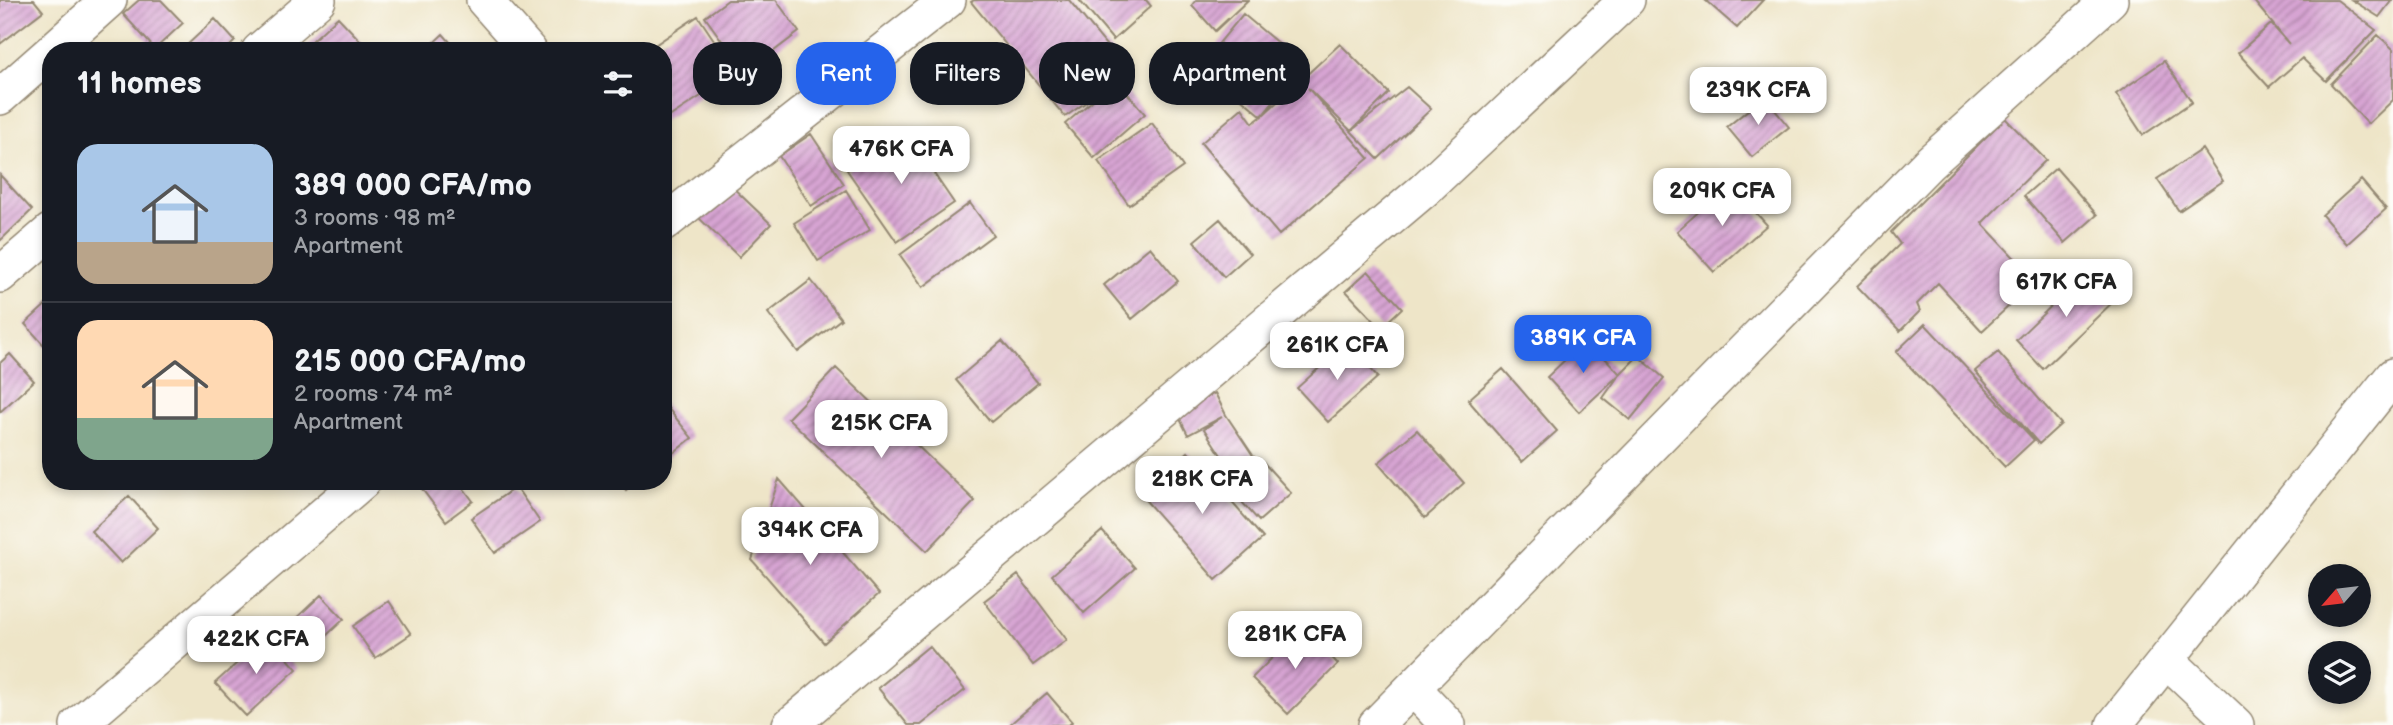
<!DOCTYPE html>
<meta charset="utf-8">
<style>
body{margin:0;font-family:"Balsamiq Sans",sans-serif;background:#20242c;color:#f1f3f6;height:100vh;display:flex;flex-direction:column;font-size:26px;white-space:nowrap}
*{box-sizing:border-box;margin:0}
p{font-size:23px;color:#9ea1a6}
.icon{flex:none;width:38px;height:38px;fill:none;stroke:currentColor;stroke-width:2;stroke-linecap:round;stroke-linejoin:round}
.map{position:relative;flex:1;overflow:hidden}
.panel{position:absolute;left:42px;top:42px;width:630px;height:448px;display:flex;flex-direction:column;background:#171b24;border-radius:28px;box-shadow:0 4px 10px #0003}
.panel>*{flex:none}
.top-card{position:absolute;left:693px;top:42px;width:665px;height:63px;display:flex;gap:14px}
.needle{width:46px;rotate:242deg}
.tools{position:absolute;left:2308px;top:564px;display:grid;gap:14px}
.tools a{display:grid;place-items:center;width:63px;height:63px;border-radius:50%;background:#171b24;box-shadow:0 4px 10px #0003;font-size:35px}
.price{position:absolute;translate:-50% -60px;padding:0 16px;border-radius:14px;background:#fff;color:#222;font-size:23px;line-height:46px;filter:drop-shadow(0 2px 4px #0008)}
.price::after{content:'';position:absolute;left:50%;top:42px;width:21px;height:16px;margin-left:-10px;background:inherit;clip-path:polygon(0 0,100% 0,50% 100%)}
.price.active{background:#2563eb;color:#fff}
ul{padding:0;list-style:none}
li{display:flex;align-items:center;gap:21px;height:175px;padding:0 35px}
li+li{border-top:2px solid #363941}
li span{display:grid;place-items:center;flex:none;width:196px;height:140px;border-radius:21px;color:#555}
li>.icon{margin-inline-start:auto}
span .icon{width:84px;height:84px;fill:#fffc;stroke-width:1}
li b{font-size:30px}
h2{display:flex;justify-content:space-between;align-items:center;height:84px;padding:0 35px;font-size:30px}
.chip{padding:0 24px;border-radius:28px;background:#171b24;box-shadow:0 4px 10px #0003;font-size:24px;line-height:63px}
.chip.active{background:#2563eb;color:#fff}
.map>svg:first-child{display:block}
.building{fill:url(#building-hatch)}
.lines{fill:none;stroke-linecap:round;stroke-linejoin:round}
.street-casing{stroke:#948873;stroke-width:38}
.street{stroke:#fff;stroke-width:35}
</style>
<div class="map">
<svg width="2393" height="725" viewBox="0 0 2393 725">
<defs>
<pattern id="building-hatch" width="6" height="6" patternUnits="userSpaceOnUse" patternTransform="scale(1.75)"><rect width="6" height="6" fill="#d7a4d3"/><path d="M-1 1l2-2M0 6l6-6M5 7l2-2" fill="none" stroke="#b086ab"/></pattern>
</defs>
<rect width="100%" height="100%" fill="#fdfcf7"/>
<filter id="ink" filterUnits="userSpaceOnUse"><feTurbulence type="fractalNoise" baseFrequency=".0143" numOctaves="2"/><feDisplacementMap in="SourceGraphic" scale="14" xChannelSelector="R" yChannelSelector="G"/><feConvolveMatrix kernelMatrix="1 2 1 2 8 2 1 2 1" color-interpolation-filters="sRGB"/></filter>
<filter id="wash" filterUnits="userSpaceOnUse"><feTurbulence type="fractalNoise" baseFrequency=".00686" numOctaves="4" result="noise"/><feDisplacementMap in="SourceGraphic" scale="28" xChannelSelector="R" yChannelSelector="G"/><feGaussianBlur stdDeviation="1.57" result="paint"/><feColorMatrix in="noise" values="0 0 0 0 0 0 0 0 0 0 0 0 0 0 0 0 0 1.4 0 .05"/><feComposite in="paint" operator="in"/></filter>
<g filter="url(#wash)">
<rect width="100%" height="100%" fill="#eee5c8"/>
<g id="blocks">
<path class="building" d="M0,0h34l9,11 -43,33z
M139,0h22l22,23 -28,26 -32,-35z
M728,0h48l23,32 -54,41 -40,-56z
M974,0h95l56,68 -9,12 29,34 -51,44 -29,-34 48,-41 -48,34 -94,-115z
M1079,0h67l5,6 -38,34z
M1196,0h52l-33,31 -23,-26z
M1705,0h58l-26,28z
M2253,0h84l39,30 -50,51 -24,-23 -33,29 -31,-34 33,-29 18,20z
M2352,0h40l-13,17z
M1243,14l61,51 -42,51 78,-72 49,49 -38,38 -43,-43 61,70 -90,77 -78,-92 41,-35 11,15 9,-7 -61,-51z
M698,16l38,57 -73,48v-70h-17z
M338,17l32,34h-69z
M215,19l20,22 -10,10h-35l-4,-5z
M443,34l15,17h-33z
M2378,35l15,14v51l-25,24 -37,-40z
M2164,61l28,41 -49,33 -27,-41z
M1407,87l24,22 -53,50 -27,-28z
M1764,97l25,30 -37,30 -25,-30z
M2005,118l41,42 -64,63 54,58 -54,50 -44,-48 -21,21 3,7 -20,20 -43,-45 43,-42 -9,-12z
M1152,123l31,44 -54,38 -31,-44z
M905,131l49,72 -57,39 -50,-72z
M811,134l33,50 -33,22 -32,-50z
M2202,149l21,32 -44,30 -22,-32z
M2056,168l41,47 -32,28 -41,-47z
M0,175l32,35 -32,31z
M2361,180l25,29 -39,35 -25,-29z
M728,183l43,41 -32,33 -42,-41z
M1730,184l37,41 -53,47 -37,-41z
M846,190l24,40 -52,31 -24,-38z
M970,203l23,32 -70,52 -23,-32z
M1220,219l30,35 -26,23 -30,-36z
M1150,247l28,34 -46,38 -28,-34z
M2089,270l28,28 -74,71 -27,-29z
M1368,271l34,37 -21,20 -35,-37z
M811,280l30,39 -43,33 -30,-39z
M51,300v53l-26,-29z
M1925,324l109,116 -29,27 -109,-115z
M1587,339l33,35 -41,38 -32,-35z
M1002,341l36,42 -47,39 -35,-42z
M1347,343l31,34 -50,45 -31,-34z
M1998,352l63,72 -22,20 -64,-73z
M10,354l24,27 -34,31v-49z
M1638,356l26,22 -34,42 -27,-22 17,-24z
M836,368l139,133 -48,50 -139,-133z
M1503,369l54,62 -35,31 -54,-62z
M1215,393l11,22 28,42 -22,15 -28,-43 18,-12 -34,18 -11,-22z
M663,402l29,36 -29,23z
M1417,430l47,53 -39,35 -47,-55z
M1188,452l75,86 -47,42 -76,-86z
M1264,463l27,30 -32,28 -27,-30z
M779,479l100,115 -55,49 -72,-83z
M416,481h42l15,20 -27,20z
M618,481h19l-11,9z
M516,487l24,35 -45,31 -24,-35z
M129,496l29,32 -37,35 -30,-32z
M1102,531l33,37 -51,45 -32,-38z
M1018,575l49,65 -34,25 -49,-64z
M321,595l23,24 -33,31 -22,-25z
M389,601l22,33 -36,24 -22,-32z
M1303,627l35,37 -50,50 -36,-36z
M267,636l30,33 -51,47 -31,-33z
M929,646l36,44 -44,35h-13l-30,-37z
M1047,693l25,29 -3,3h-60z"/>
</g>
</g>
<g filter="url(#ink)">
<use href="#blocks" fill-opacity="0" stroke="#948873" stroke-width="2"/>
<g class="lines">
<g class="street-casing">
<path id="street" d="M484,0l45,51
M52,51l57,-51
M259,51l59,-51
M0,97l51,-45
M663,224l285,-224
M0,275l51,-44
M2167,660l69,65
M1413,688l35,37
M78,725l285,-244
M790,725l634,-535 203,-190
M1376,725l552,-561 182,-164
M2114,725l279,-349"/>
</g>
<use href="#street" class="street"/>
</g>
</g>
</svg>
<div class="tools">
<a><svg class="needle" viewBox="-14 -14 28 28"><path d="M0-13l5 13h-10z" fill="#e53935"/><path d="M0 13l5-13h-10z" fill="#9ea1a6"/></svg></a>
<a><svg class="icon" aria-label="layers" viewBox="0 0 24 24"><path d="M12 4l9 5-9 5-9-5zM3 14l9 5 9-5"/></svg></a>
</div>
<b class="price" style="left:1758px;top:127px">239K CFA</b>
<b class="price" style="left:901px;top:186px">476K CFA</b>
<b class="price" style="left:1722px;top:228px">209K CFA</b>
<b class="price" style="left:2066px;top:319px">617K CFA</b>
<b class="price active" style="left:1583px;top:375px">389K CFA</b>
<b class="price" style="left:1337px;top:382px">261K CFA</b>
<b class="price" style="left:881px;top:460px">215K CFA</b>
<b class="price" style="left:1202px;top:516px">218K CFA</b>
<b class="price" style="left:810px;top:567px">394K CFA</b>
<b class="price" style="left:1295px;top:671px">281K CFA</b>
<b class="price" style="left:256px;top:676px">422K CFA</b>
<div class="top-card">
<a class="chip">Buy</a>
<a class="chip active">Rent</a>
<a class="chip">Filters</a>
<a class="chip">New</a>
<a class="chip">Apartment</a>
</div>
<section class="panel">
<h2>11 homes<svg class="icon" aria-label="filters" viewBox="0 0 24 24"><path d="M4 7h16M4 17h16"/><circle cx="9" cy="7" r="2"/><circle cx="15" cy="17" r="2"/></svg></h2>
<ul>
<li><span style="background:linear-gradient(#a9c7e8 70%,#b9a48a 0)"><svg class="icon" aria-label="home" viewBox="0 0 24 24"><path d="M3 11l9-7 9 7M6 9v11h12V9"/></svg></span><div><b>389 000 CFA/mo</b><p>3 rooms · 98 m²</p><p>Apartment</p></div></li>
<li><span style="background:linear-gradient(#ffd9b3 70%,#7fa58c 0)"><svg class="icon" aria-label="home" viewBox="0 0 24 24"><path d="M3 11l9-7 9 7M6 9v11h12V9"/></svg></span><div><b>215 000 CFA/mo</b><p>2 rooms · 74 m²</p><p>Apartment</p></div></li>
</ul>
</section>
</div>
